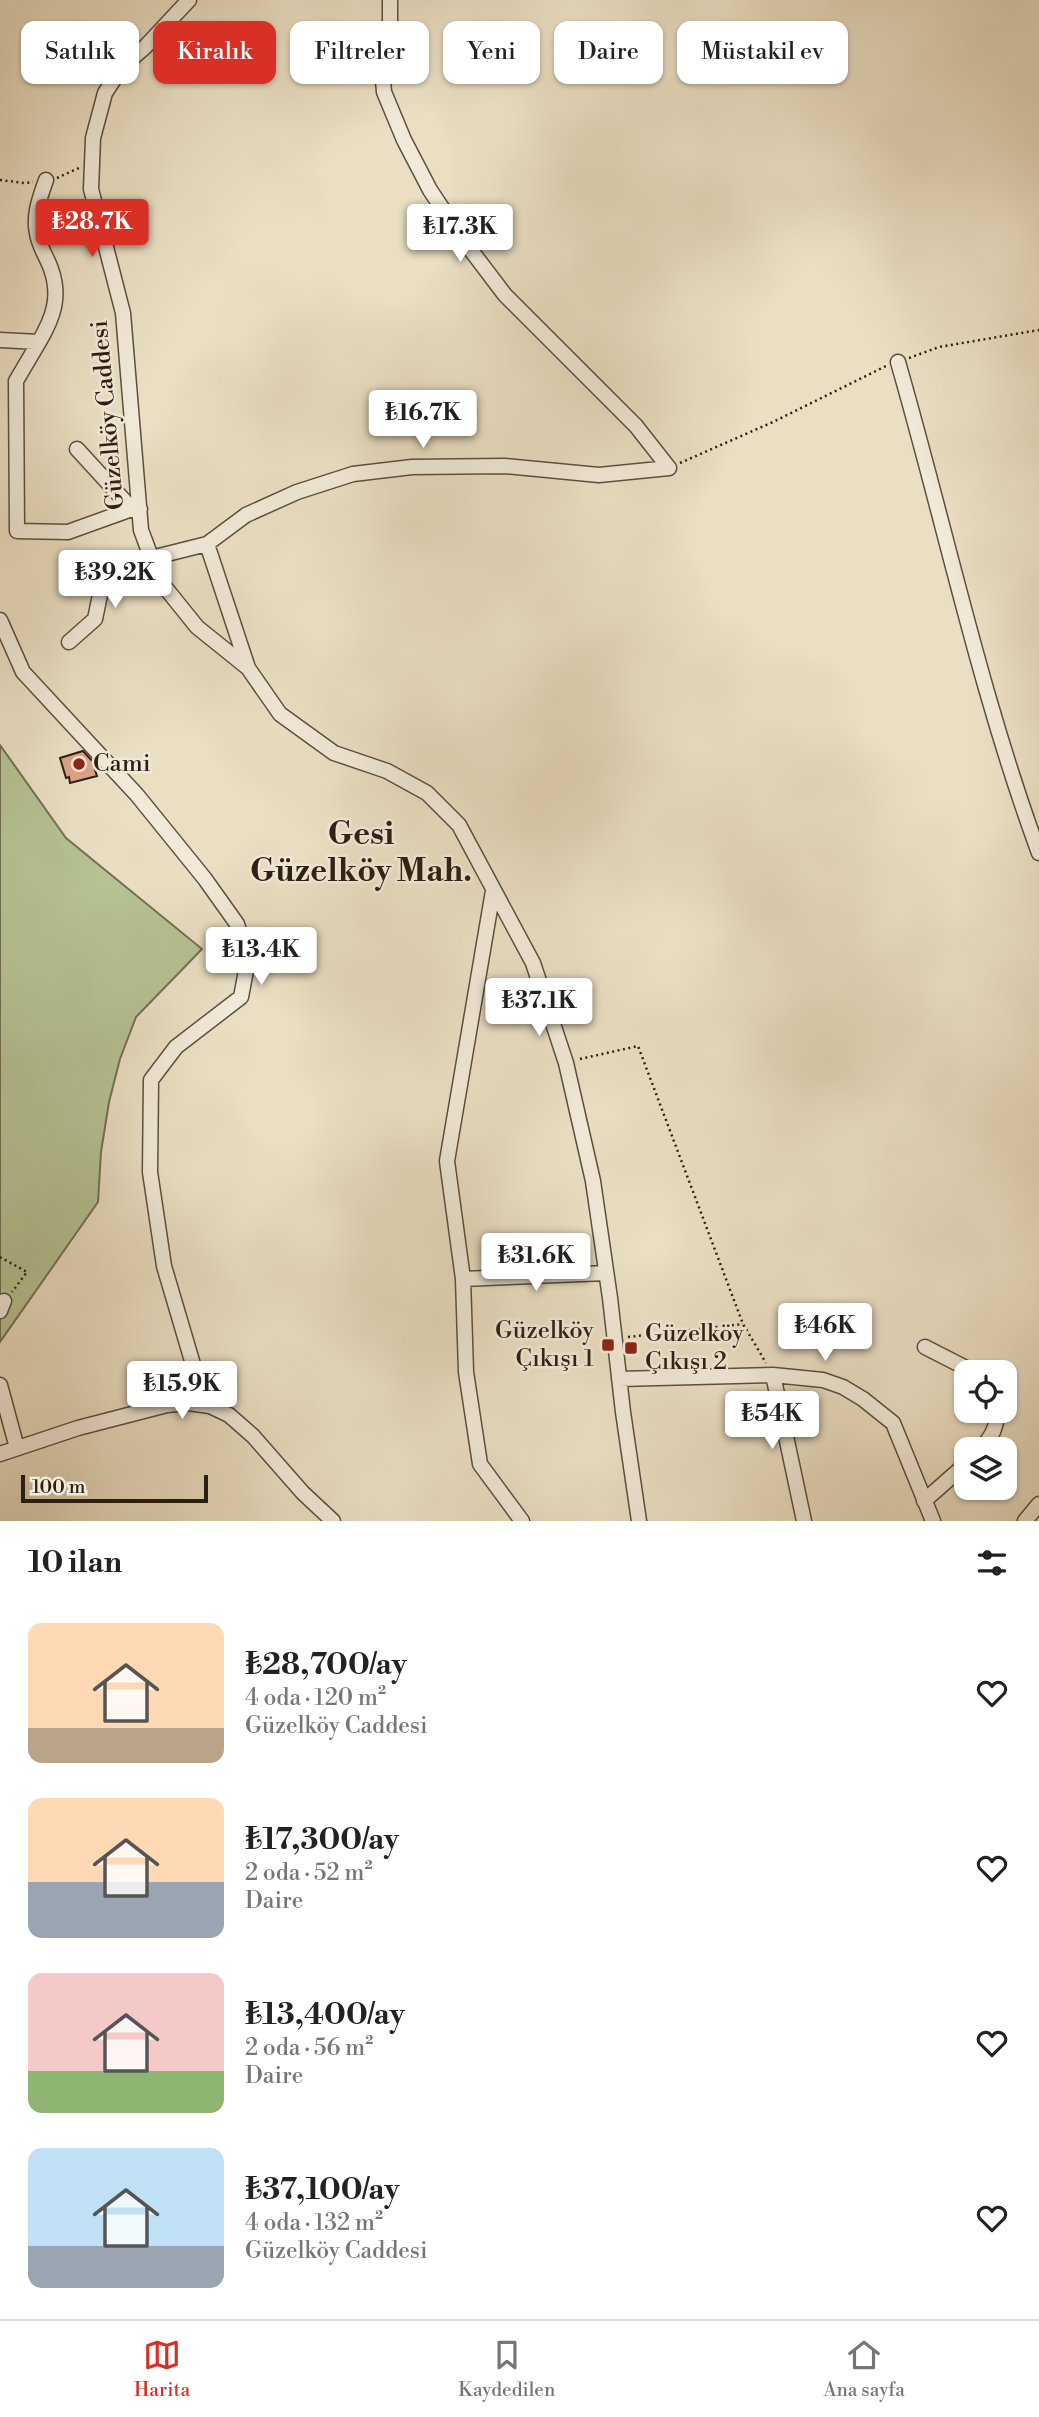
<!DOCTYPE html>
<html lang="tr">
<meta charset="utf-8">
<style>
body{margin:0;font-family:"Libre Bodoni",serif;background:#f2f2f2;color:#222;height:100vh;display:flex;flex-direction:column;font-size:26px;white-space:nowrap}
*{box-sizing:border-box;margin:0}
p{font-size:23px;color:#767676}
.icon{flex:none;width:38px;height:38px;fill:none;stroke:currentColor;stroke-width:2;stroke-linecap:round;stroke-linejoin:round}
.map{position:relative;height:1521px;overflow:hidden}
.details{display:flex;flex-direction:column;background:#fff;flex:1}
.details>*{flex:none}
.guide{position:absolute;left:21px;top:21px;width:998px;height:63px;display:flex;gap:14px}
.fabs{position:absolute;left:954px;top:1360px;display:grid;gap:14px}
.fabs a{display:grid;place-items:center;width:63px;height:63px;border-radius:14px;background:#fff;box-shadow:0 2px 5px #0004;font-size:35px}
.scale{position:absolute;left:21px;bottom:18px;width:187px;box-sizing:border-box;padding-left:7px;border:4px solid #2d1f13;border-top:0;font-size:19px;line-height:24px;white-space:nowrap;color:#2d1f13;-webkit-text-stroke:5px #f1ead8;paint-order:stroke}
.price{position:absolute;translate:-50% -60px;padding:0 16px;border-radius:7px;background:#fff;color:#222;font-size:23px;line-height:46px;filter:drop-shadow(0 2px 4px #0008)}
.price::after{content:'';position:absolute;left:50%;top:42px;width:21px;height:16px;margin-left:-10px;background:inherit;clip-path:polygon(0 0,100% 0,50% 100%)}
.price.current{background:#d93025;color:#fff}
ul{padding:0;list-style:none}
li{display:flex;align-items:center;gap:21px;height:175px;padding:0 28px}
li span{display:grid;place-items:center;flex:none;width:196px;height:140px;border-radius:14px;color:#555}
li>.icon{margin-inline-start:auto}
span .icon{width:84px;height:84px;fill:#fffc;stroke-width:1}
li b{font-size:30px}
h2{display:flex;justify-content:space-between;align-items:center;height:84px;padding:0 28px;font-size:30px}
.tag{padding:0 24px;border-radius:14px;background:#fff;box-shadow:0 2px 5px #0004;font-size:24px;line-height:63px}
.tag.current{background:#d93025;color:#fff}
.dock{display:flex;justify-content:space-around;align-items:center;height:98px;border-top:2px solid #e0e0e0;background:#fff;font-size:19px;color:#767676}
.dock a{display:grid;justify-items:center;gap:4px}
.dock .current{color:#d93025}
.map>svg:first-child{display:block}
.green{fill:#b6c294;stroke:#727054;stroke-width:2}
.building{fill:#dca187;stroke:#2d1f13;stroke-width:2}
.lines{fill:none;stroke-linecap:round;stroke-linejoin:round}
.minor-casing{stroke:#5c4f3f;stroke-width:17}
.path{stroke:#2d1f13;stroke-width:2.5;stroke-dasharray:2 3.5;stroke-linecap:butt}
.minor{stroke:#f1ead8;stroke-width:14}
.poi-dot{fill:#8f2418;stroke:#f1ead8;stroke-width:2.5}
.labels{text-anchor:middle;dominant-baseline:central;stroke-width:5;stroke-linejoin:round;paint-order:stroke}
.street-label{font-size:24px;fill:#2d1f13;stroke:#f1ead8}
.poi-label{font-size:24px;fill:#2d1f13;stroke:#f1ead8;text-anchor:start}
.district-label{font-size:32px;font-weight:bold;fill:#2d1f13;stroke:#f1ead8}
</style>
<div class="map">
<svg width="1039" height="1521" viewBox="0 0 1039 1521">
<rect width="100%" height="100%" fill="#eadfc3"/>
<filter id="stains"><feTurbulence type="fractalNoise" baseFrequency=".00286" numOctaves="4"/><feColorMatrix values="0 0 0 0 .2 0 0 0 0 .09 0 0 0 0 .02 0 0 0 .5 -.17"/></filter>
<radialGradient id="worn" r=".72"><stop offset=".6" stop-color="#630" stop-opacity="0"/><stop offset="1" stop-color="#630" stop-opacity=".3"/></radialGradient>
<path class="green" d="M0,745l66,93 136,111 -66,68 -16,42 -11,43 -8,50 -3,50 -98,140z"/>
<path class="building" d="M83,751l14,15 1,3 -3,1 2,6 -27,7 -1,-6 -3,1 -6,-20z"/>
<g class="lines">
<g class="minor-casing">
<path id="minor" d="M189,0l-44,47 -23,20 -17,26 -12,45 -2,51 32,124 18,217 19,51 37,46 51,41 32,46 54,39 53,18 40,22 32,32 74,138 33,100 27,118 17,117 13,114 16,109
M390,0v21l-9,35 3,36 20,48 26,50 34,51 41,54 131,131 33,42
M0,340l39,2 -23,39 1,150 51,1 64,-23h8
M39,342c14,-24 22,-45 12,-73 -4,-12 -12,-22 -14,-36 -4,-18 3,-36 9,-53
M898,362c47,163 82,331 141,491
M77,449l55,60
M207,544l39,-29 51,-23 56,-18 59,-7 93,-1 94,9 70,-7
M0,620l23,52 114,123 68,84 32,45 11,36 -7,37 -65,50 -25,33 -1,92 14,94 41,139
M69,642l26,-23 6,-29 23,-22 27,-10 56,-14 41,124
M493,891l-46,270 16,118 3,93 14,92 42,57
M463,1279l143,-6
M0,1311l4,-10
M925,1347l49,25
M773,1375l31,146
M619,1379l154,-4 50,5 20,7 20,12 30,24 40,98
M0,1385l17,63
M980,1449c12,-12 17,-21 17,-39
M0,1454l78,-26 89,-23 21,-2 22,3 19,9 24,21 50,57 30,28
M924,1501l42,-37
M1025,1521l14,-17"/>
</g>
<path class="path" d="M57,178l22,-10
M0,180l24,3 9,-1
M909,358l30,-11 100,-17
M680,463l93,-41 113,-56
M580,1059l58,-13 105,278 23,39
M0,1257l27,15 -15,20
M628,1337l115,-13"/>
<use href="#minor" class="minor"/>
</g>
<g class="poi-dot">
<circle cx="79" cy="764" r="7"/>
<rect x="601" y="1338" width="14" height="14" rx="3.5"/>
<rect x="624" y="1341" width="14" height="14" rx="3.5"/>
</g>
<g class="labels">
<g class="street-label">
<text transform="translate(108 415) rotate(-95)">Güzelköy Caddesi</text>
</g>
<g class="poi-label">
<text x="93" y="764">Cami</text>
<text x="594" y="1331" text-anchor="end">Güzelköy<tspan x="594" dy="28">Çıkışı 1</tspan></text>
<text x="645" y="1334">Güzelköy<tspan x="645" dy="28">Çıkışı 2</tspan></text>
</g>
<g class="district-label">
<text x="361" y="834">Gesi<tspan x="361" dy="37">Güzelköy Mah.</tspan></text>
</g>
</g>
<rect width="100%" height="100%" filter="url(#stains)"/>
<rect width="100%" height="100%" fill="url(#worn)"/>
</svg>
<div class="fabs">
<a><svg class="icon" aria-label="locate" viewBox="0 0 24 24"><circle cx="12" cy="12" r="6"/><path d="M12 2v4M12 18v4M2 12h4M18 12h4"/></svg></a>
<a><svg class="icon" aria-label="layers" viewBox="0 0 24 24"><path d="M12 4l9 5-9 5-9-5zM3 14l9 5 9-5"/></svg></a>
</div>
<div class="scale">100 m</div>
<b class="price current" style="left:92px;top:259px">₺28.7K</b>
<b class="price" style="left:460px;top:264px">₺17.3K</b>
<b class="price" style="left:423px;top:450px">₺16.7K</b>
<b class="price" style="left:115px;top:610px">₺39.2K</b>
<b class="price" style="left:261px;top:987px">₺13.4K</b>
<b class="price" style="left:539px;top:1038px">₺37.1K</b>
<b class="price" style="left:536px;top:1293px">₺31.6K</b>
<b class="price" style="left:825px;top:1363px">₺46K</b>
<b class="price" style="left:182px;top:1421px">₺15.9K</b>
<b class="price" style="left:772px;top:1451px">₺54K</b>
<div class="guide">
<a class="tag">Satılık</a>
<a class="tag current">Kiralık</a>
<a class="tag">Filtreler</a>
<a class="tag">Yeni</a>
<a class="tag">Daire</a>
<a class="tag">Müstakil ev</a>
</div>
</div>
<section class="details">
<h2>10 ilan<svg class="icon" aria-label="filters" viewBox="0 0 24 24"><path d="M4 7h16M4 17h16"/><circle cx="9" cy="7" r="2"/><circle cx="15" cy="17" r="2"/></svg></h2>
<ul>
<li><span style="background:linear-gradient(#ffd9b3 75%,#b9a48a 0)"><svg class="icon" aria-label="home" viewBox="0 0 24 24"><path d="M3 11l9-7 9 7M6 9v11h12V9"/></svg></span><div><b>₺28,700/ay</b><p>4 oda · 120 m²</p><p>Güzelköy Caddesi</p></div><svg class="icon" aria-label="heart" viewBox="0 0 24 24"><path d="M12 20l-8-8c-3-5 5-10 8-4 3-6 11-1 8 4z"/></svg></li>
<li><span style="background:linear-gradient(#ffd9b3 60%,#9aa5b1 0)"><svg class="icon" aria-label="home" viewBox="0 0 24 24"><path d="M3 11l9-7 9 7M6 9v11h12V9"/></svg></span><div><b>₺17,300/ay</b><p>2 oda · 52 m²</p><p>Daire</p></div><svg class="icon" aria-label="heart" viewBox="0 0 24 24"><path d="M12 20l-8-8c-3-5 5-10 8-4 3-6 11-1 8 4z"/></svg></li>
<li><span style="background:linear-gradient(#f6c9c9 70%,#8fb573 0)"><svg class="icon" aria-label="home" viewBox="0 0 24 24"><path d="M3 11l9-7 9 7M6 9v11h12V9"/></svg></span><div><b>₺13,400/ay</b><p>2 oda · 56 m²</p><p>Daire</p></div><svg class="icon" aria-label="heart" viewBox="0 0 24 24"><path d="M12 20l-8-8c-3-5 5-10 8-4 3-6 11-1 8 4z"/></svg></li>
<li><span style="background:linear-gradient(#bfe0f5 70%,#9aa5b1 0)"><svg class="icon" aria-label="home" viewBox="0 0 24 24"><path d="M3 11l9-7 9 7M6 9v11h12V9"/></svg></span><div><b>₺37,100/ay</b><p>4 oda · 132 m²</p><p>Güzelköy Caddesi</p></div><svg class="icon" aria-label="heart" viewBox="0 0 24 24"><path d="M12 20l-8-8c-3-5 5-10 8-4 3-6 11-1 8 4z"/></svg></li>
</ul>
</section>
<nav class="dock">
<a class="current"><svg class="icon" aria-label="map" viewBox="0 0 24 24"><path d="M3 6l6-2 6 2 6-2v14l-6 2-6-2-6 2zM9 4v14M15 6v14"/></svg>Harita</a>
<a><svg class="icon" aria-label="saved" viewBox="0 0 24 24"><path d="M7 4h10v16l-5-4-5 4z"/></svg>Kaydedilen</a>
<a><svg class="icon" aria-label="home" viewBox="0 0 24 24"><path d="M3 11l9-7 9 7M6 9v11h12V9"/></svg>Ana sayfa</a>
</nav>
